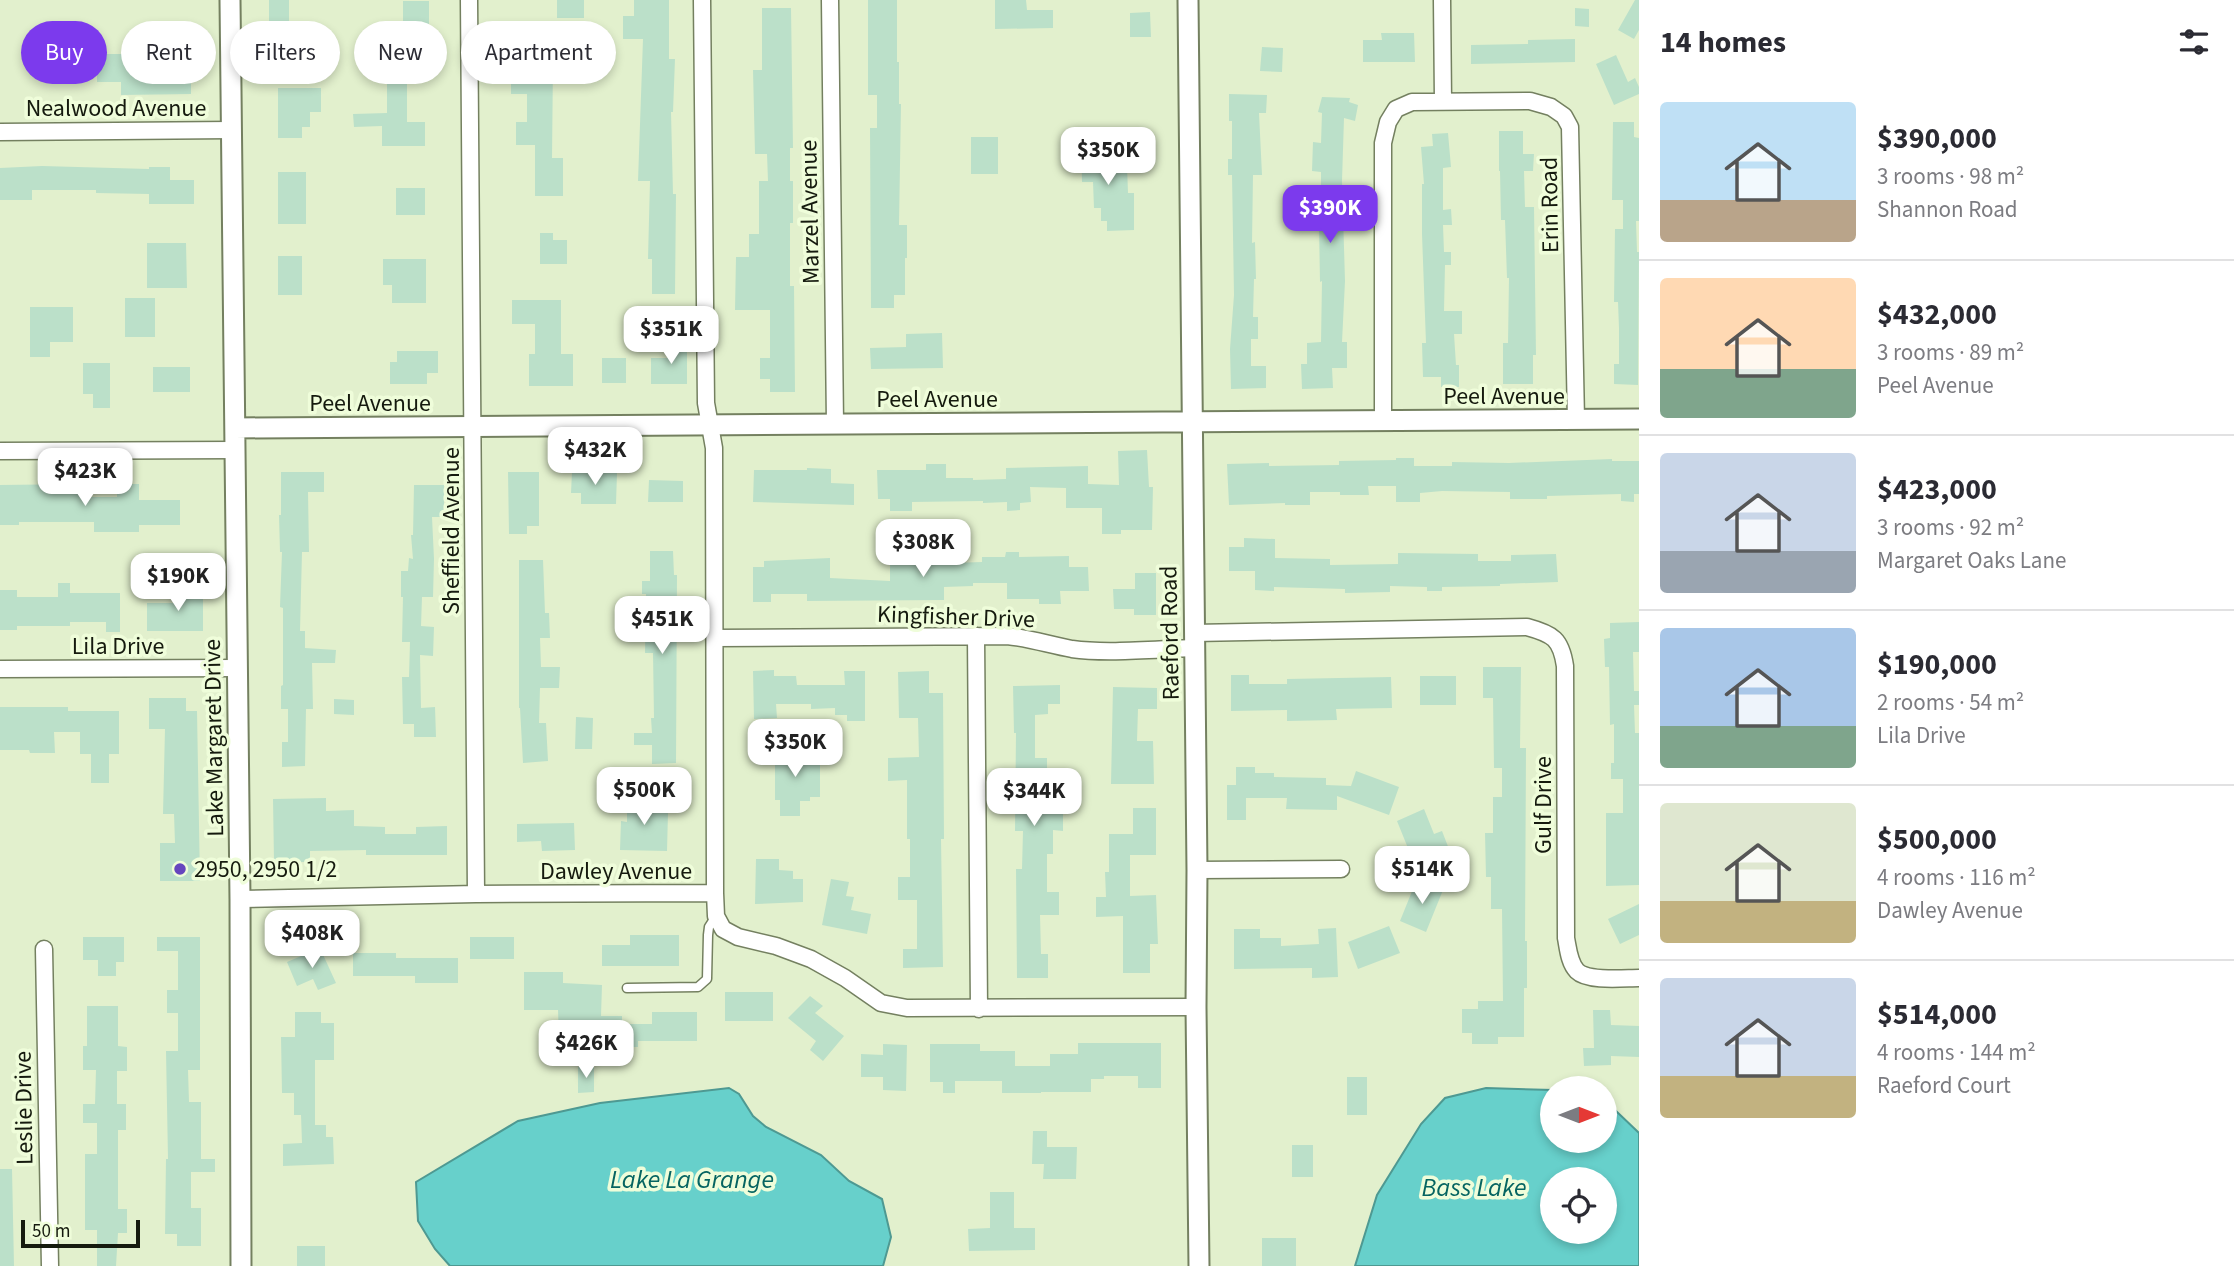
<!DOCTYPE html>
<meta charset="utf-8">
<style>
body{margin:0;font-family:"Source Sans 3",sans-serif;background:#f7f7f7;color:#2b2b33;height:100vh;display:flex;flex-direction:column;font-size:26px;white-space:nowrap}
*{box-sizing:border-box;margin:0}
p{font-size:23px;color:#7c7c81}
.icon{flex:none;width:38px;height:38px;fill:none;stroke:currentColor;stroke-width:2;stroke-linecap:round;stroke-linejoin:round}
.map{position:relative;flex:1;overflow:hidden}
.drawer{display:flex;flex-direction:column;background:#fff;width:595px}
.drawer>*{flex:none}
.guide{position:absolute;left:21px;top:21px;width:665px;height:63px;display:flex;gap:14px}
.needle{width:46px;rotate:90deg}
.controls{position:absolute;left:1540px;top:1076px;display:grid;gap:14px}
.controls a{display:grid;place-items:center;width:77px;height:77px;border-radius:50%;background:#fff;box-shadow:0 4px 10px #0003;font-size:35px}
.scale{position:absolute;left:21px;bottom:18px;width:119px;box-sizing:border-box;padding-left:7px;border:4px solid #151a0e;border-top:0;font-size:19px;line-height:24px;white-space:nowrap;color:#151a0e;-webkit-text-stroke:5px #effdda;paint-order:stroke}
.price{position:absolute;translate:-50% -60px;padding:0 16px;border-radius:14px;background:#fff;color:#222;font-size:23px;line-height:46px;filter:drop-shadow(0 2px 4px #0008)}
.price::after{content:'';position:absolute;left:50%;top:42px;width:21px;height:16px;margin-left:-10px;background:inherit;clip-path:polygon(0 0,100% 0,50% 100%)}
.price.active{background:#7c3aed;color:#fff}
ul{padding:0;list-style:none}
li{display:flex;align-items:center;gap:21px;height:175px;padding:0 21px}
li+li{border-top:2px solid #e1e1e2}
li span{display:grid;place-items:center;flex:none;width:196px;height:140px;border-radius:7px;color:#555}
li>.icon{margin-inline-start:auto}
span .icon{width:84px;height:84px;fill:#fffc;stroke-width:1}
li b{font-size:30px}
h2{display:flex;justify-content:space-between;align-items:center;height:84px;padding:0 21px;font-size:30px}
.tag{padding:0 24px;border-radius:32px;background:#fff;box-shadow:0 4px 10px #0003;font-size:24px;line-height:63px}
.tag.active{background:#7c3aed;color:#fff}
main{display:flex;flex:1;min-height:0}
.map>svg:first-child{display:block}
.water{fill:#67d0cb;stroke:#4e9992;stroke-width:2;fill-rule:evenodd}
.building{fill:#bbe0c9}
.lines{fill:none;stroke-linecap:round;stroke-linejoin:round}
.service-casing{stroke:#748060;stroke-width:11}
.minor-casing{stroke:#748060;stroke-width:19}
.tertiary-casing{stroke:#748060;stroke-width:23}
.service{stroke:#fff;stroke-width:8}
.minor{stroke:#fff;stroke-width:16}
.tertiary{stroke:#fff;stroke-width:19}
.poi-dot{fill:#6646be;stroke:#effdda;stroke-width:2.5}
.labels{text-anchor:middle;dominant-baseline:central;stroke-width:7;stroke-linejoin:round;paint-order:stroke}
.street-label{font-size:24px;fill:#151a0e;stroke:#effdda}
.poi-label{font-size:24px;fill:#151a0e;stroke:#effdda;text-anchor:start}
.water-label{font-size:26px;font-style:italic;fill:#056461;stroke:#effdda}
</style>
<main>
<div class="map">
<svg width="1639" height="1266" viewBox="0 0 1639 1266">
<rect width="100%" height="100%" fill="#e2f0cd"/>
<path class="water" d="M729,1088l10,6 14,22 13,11 55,28 28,26 33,18 9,38 -8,29h-433l-15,-17 -17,-28 -2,-39 102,-61 82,-18z
M1486,1088l66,2v51h53v-37l9,5 25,24v133h-284l22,-71 44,-71 24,-26zM1552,1180h53v52h-53z"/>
<path class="building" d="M269,0h20v21h-20z
M557,0h27v18h-27z
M634,0h35v59h6l-2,53h-2l2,82h3l-1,100h-23v-35h-4l2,-78h-12l5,-142h-20v-23h11z
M868,0h29v62h2v42h2l-2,121h8v33h-2v37h-11v13h-23l-1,-180h7v-33h-9z
M995,0h31l1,10h26v18l-58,1z
M1635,0h4v30l-5,9 -16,-9z
M403,1h26v37h-26z
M762,8h29l2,140h-3v33h3v42h-3v63h4l1,106h-25v-13h-10v-21h10v-48h-35l1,-53h13v-23h10v-53h9l-1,-27h-12l-2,-84h9z
M1575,8l14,1v18l-14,-1z
M1150,12l1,25h-21v-24z
M1381,33h33l1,29h-52v-22h19z
M1575,39v23l-104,2v-19l57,-1v-4z
M1262,47l21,1 -1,24 -22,-1z
M511,51h32v11h10l-1,96h11v38h-28v-51h-19v-23h11v-28h-16z
M97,54h40v13h54v27l-70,1v-13h-24z
M1616,55l12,27 7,-4 4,9v7l-25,11 -18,-41z
M387,71h20v51h18v24h-43v-20l-28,1 -1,-13 34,-1z
M278,88h43v24h-11v15h-8v11h-24z
M1229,94l38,1 -1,18h-7l3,62h-9l-1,68 3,-1 1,37h-2l-1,38h5v22h-7v27h15v22l-35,1 -1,-40 4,-54 -2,-120h-4v-16h4v-38h-3z
M1322,97l28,1 -1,4 9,3 -3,16 -11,-3 -2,63 3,100 -3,61h5v26h-15l1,20 -31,1 -1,-25h6v-21l14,-1 1,-61 -2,1 -1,-56h-8v-27h10v-27l-9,-1 1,-29 8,1 1,-30 -4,-1z
M1613,122h21v15l5,1v83h-3l1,31h2l-1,133 -24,-1v-20h5v-36l-1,-26h-4l1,-73h8v-29h-11z
M1499,131h24v23h11l-1,17h-9l1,36h9l2,148h-3v29h-30v-41h5l1,-65h-2l-2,-58h-4l-1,-49h-1z
M1448,133l3,34 -8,1v42l8,-1 1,16h-9l1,27h7v13h-6l-1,46h18v23h-8l2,31h3v22h-18v-10h-18l-1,-34h4l-4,-109v-50h2l-3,-37 12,-1 -1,-12z
M971,137h27v37h-27z
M1081,139h20v19h12v7h14l1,28h6v37l-27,1v-10h-6v-13h-7l-1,-26h-11z
M42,166l107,3v-2h21v13h24v24h-45v-10l-53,-1v-3h-64v10h-32v-32z
M278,172h28v52h-28z
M396,188h29v27h-29z
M540,233h13v7h14v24h-27z
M147,243h39l1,45h-40z
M278,256h24v39h-24z
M383,259h43v44h-34v-18h-9z
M125,298h30v39h-30z
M512,300h49v54h12v32h-44v-32h6v-30h-23z
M30,307h43v35h-23v15h-20z
M942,333l1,35 -72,1 -1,-21 36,-1v-13z
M669,342h18v42h-36v-26h18z
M397,351h41v22h-11v11h-37v-22h7z
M602,358h24v25h-24z
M83,363h27v45h-17v-14h-10z
M153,367h37v25h-37z
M1147,450l2,37h4l-1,43h-31v4h-19v-26h-36v-20l-36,-1 1,15 -11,1v7l-13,1v-9l-24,1v-2l-71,1v9h-22v-12h-12l-1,-29h49v-6h20v14h27v2l33,-1v-11l82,-2v18l31,1 -1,-34z
M1396,458h18v8h38v-4l57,1 103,-4v2h27v33h-5v8l-13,-1v-7l-74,2v3h-37v-7l-68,-1 -22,2v9h-24v-16h-28l1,9h-29v-3h-30v13h-25v-2l-56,2 -2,-41 42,-1v3l70,-1v-4l57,-1z
M807,468l24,1v14l23,1v21l-101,-3 1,-32h53z
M281,472h43v20h-16l1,60h-7l-2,79h5v17l31,2 -1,13h-23l1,46h-7l-1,57 -23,1v-25h6v-33h-7v-23l2,-1v-77l-3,-1 2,-55h-2l-1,-37h2z
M508,472h31v54h-12v8h-18z
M572,472l45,1 -1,31h-35v-11h-10z
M649,480l34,1v21h-35z
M80,484v13h37v-13h22v16h41v25h-41v7h-45v-10h-75v3h-19v-40z
M414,485h30v32h-12l2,42 -1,38h-11l-1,29 13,1 -1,29 -13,-1 1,53 14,-1 1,30h-22v-13h-11l-1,-47h7l1,-35h-8l1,-45h-2v-26h7l1,-13 4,1 -2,-24h2z
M1244,538l31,1v19l55,1v6l68,-1v-11l80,1v7h33v-6l45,-1 2,28 -58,2v2l-58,1v4h-15v-4l-37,-1v6l-45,1v-4l-71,-2v4l-19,-1v-19h-26v-24h15z
M650,551h23l1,24h3l-1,188 -24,1v-19h-18v-12h18l-1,-15h3l-1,-65h-8l1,-59h-4v-13h8z
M1006,552h13v5l50,-1v11h19l1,24h-29l1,13h-22v-5h-32v-16h-34v3l-29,1v13l-137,1v-7h-36v8h-18v-35h11v-6l66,-3v20l60,3v-23h24v6h26v-9h13v8l29,-1v-5h23z
M519,560h24l2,53h4l1,25h-10l1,29h19l-1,21h-19l-1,35h7l2,38 -25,2 -3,-55h-1z
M1135,573h21v42h-22v-6h-20l-1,-20h22z
M58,583h12v10h50v39h-14v-10h-36v4h-53v4h-17v-40h17v7h41z
M179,589h24v42h-56v-28h32z
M1639,622v30h-6l1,39h5v14h-5l1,28h4v152l-33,1v-73h17v-34h-12v-16h3v-39l-4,1 -1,-58h-4l-1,-28 6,-1v-15z
M1483,667h38l-1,81h6l-1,193h2v47h-3v49h-26v7h-26v-11h-10v-24h16v-8h25l-1,-92h-11v-32h-5l-1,-44h8v-36h9v-29h-8l-1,-70h-10z
M774,670v6h22l1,9h48l-1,-14h21v50h-18v-6h-12v-7l-24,1v-5h-35l1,14 -23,1 -1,-48z
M929,671v22h14l1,146h-3l2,128 -40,1v-19h14v-49h-19v-23h12v-38h-3v-59l-19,1v-23l31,-1 -1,-39h-19l-1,-46z
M1231,675h18v9h38v-5l104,-2 1,31 -56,1 1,11 -50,1v-11l-56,1z
M1420,676h36v29h-36z
M1060,685v19h-12v10l-13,1v43h12v11h11v36h5v26l-10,-1v24h-6v38h12v23h-19l1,39h7v24h-31l-1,-109h6l1,-38h-8l1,-98h-2l-1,-47z
M1113,687l44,1v21h-19l-1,32h16l1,43h-43z
M149,698h37v13h11l3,170h-40v-38h15l-1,-29h-11l2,-85h-16z
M334,699l20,1v15l-20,-1z
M0,707h68v4h51v43h-10v29h-18v-29h-11v-22h-26l1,21h-25l-1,-3h-29z
M576,717l17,1 -1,31h-17z
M775,746h24v12h21v39h-10v4h-10v15h-20v-16h-5z
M1236,767h19v6h19v4l52,1v7l25,1 5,-15 43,16 -10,28 -52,-19v14l-51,-1 1,-11h-41v22h-19v-35h9z
M627,796h22v16l19,1 -1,38 -47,-1 1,-29 6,1z
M326,798v13l28,-1v16l31,1v7h31v-7l31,-1v29h-81v-5l-56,1v11h-36l-1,-63z
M1133,808h23v47h-26v41l26,-1 2,49h-8v29h-27v-57l-27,1v-20h10l-1,-25h4v-38h24z
M1424,809l10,25 8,-3 7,18 -35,14 -17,-42z
M574,823l1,27 -33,1 -1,-10 -24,1v-18z
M756,859h23v11l14,1v8h10v23l-48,2z
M831,879l18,3 -3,14 8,1 -3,13 20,4 -4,20 -45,-9z
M1417,879l26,11 -17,42 -26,-11z
M1639,904v31l-19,9 -12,-25z
M1389,926l11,27 -42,16 -10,-27z
M1336,928l2,49 -26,1v-10l-78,1v-40h26v9h21v8l38,-2 -1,-15z
M630,935h49v31h-77v-21h28z
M83,937h41v25h-8v14h-18v-16h-15z
M157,937h43v133h-12l1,32h12v57h14v13h-24v36h10v38h-24v-12h-12l1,-75h2l-2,-108h12v-38h-11v-23h11v-39h-21z
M470,937h44v22h-44z
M320,948l16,35 -18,7 -5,-11 -16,7 -10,-24z
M353,953h43v5h62v25h-43v-7h-62z
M524,972h39v11l39,2 -1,31h21v8h30v-12h45v29h-59v6h-51v-11l-28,1 -1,-27h-34z
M725,992h48v29h-48z
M810,996l13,10 -8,7 29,23 -21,25 -13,-11 6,-9 -28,-23z
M87,1006h31v40l9,1v24h-10v33h9v26h-8v79h9v24h-9l-2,33h-19v-36h-12v-76h12v-31h-14v-19h12l1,-34h-13v-24h4z
M1593,1010h17l1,15 28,1v31l-28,-1v9l-27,1 -1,-18h11z
M295,1012h26v11h13v37h-19v65h11v12h7l1,27 -51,2v-22l19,-1 -1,-28h-7v-22h-12l-1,-56h14z
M1078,1043h83v45h-23v-12h-34v3h-13v13h-50v1h-39v-12h-47v12h-12v-11h-13v-38h50v7h35v15h35v-12h28z
M883,1044l24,1 -1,46 -23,-1v-13h-22v-23l22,1z
M578,1067h16v25l-16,1z
M1347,1077h20v38h-20z
M1033,1131h14v16h30l-1,32h-33l1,-15h-12z
M1292,1145h21v32h-21z
M0,1169h12l2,97h-14z
M990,1192h24v36h21v22l-66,1 -1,-22 22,-1z
M1262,1238h34v28h-34z
M297,1246h28v20h-28z"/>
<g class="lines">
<g class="service-casing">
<path id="service" d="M627,988l71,-1 9,-8 1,-44 1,-8 7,-11"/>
</g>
<g class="minor-casing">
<path id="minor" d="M469,0l7,894
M702,0l4,403 8,45 1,445 1,23 7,13 15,8 38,9 35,13 34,19 36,25 26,5 289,-1
M830,0l5,424
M1442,0l1,101
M0,132l232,-2
M1383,421v-278l5,-21 8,-13 16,-7 118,-1 21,6 13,9 6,11 6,293
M0,451l235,-1
M1194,633l333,-6c26,7 34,12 38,39l1,272c2,10 3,25 11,33 11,11 47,7 62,7
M976,636l3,373
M715,638l292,-2c22,2 43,9 65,13 35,5 86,0 122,-1
M0,669l237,-1
M1197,870l144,-1
M240,899l236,-5 239,-1
M44,949l6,317"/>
</g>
<g class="tertiary-casing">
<path id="tertiary" d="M230,0l10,899 1,367
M1188,0l9,870 -1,137 3,259
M235,428l1404,-9"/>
</g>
<use href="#service" class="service"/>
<use href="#minor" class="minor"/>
<use href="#tertiary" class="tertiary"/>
</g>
<circle class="poi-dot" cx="180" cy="869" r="7"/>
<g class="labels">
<g class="street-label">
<text x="116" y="108">Nealwood Avenue</text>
<text transform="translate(1550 205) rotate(-91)">Erin Road</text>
<text transform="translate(810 212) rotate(-91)">Marzel Avenue</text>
<text x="1504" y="396">Peel Avenue</text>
<text x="937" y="399">Peel Avenue</text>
<text x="370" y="403">Peel Avenue</text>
<text transform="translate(451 531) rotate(-90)">Sheffield Avenue</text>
<text transform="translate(956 617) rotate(2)">Kingfisher Drive</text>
<text transform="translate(1170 633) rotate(-91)">Raeford Road</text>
<text x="118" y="646">Lila Drive</text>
<text transform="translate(214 738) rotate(-91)">Lake Margaret Drive</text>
<text transform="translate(1543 805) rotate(-90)">Gulf Drive</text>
<text x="616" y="871">Dawley Avenue</text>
<text transform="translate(24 1108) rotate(-91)">Leslie Drive</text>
</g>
<g class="poi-label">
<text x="194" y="869">2950, 2950 1/2</text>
</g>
<g class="water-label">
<text x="692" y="1179">Lake La Grange</text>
<text x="1474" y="1187">Bass Lake</text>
</g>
</g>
</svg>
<div class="controls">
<a><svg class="needle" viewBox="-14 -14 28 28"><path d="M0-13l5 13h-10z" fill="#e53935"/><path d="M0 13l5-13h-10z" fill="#7c7c81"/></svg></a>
<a><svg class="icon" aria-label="locate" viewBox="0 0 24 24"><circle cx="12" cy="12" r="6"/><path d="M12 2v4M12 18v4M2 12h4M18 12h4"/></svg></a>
</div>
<div class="scale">50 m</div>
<b class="price" style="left:1108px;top:187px">$350K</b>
<b class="price active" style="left:1330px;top:245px">$390K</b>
<b class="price" style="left:671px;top:366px">$351K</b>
<b class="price" style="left:595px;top:487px">$432K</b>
<b class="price" style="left:85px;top:508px">$423K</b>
<b class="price" style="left:923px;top:579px">$308K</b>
<b class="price" style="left:178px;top:613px">$190K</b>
<b class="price" style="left:662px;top:656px">$451K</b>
<b class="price" style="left:795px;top:779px">$350K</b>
<b class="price" style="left:644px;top:827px">$500K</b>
<b class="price" style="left:1034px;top:828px">$344K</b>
<b class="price" style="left:1422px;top:906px">$514K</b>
<b class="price" style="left:312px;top:970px">$408K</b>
<b class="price" style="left:586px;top:1080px">$426K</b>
<div class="guide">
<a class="tag active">Buy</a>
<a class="tag">Rent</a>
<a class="tag">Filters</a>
<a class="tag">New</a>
<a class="tag">Apartment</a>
</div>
</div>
<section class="drawer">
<h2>14 homes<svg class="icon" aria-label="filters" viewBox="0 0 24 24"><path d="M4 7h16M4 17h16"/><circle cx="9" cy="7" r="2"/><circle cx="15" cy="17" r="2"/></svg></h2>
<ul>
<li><span style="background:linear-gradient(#bfe0f5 70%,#b9a48a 0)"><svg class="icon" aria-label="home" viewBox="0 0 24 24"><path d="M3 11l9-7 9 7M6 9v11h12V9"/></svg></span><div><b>$390,000</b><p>3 rooms · 98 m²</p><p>Shannon Road</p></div></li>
<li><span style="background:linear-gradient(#ffd9b3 65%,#7fa58c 0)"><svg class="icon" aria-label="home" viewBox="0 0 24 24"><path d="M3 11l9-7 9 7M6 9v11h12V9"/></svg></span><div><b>$432,000</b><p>3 rooms · 89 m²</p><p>Peel Avenue</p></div></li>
<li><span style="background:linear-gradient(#c9d6e8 70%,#9aa5b1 0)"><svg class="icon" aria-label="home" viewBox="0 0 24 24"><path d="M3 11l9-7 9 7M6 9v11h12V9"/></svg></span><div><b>$423,000</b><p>3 rooms · 92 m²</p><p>Margaret Oaks Lane</p></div></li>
<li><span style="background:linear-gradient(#a9c7e8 70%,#7fa58c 0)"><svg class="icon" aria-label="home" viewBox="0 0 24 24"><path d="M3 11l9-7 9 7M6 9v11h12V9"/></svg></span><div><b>$190,000</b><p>2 rooms · 54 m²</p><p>Lila Drive</p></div></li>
<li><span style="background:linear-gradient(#dfe7d0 70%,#c2b280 0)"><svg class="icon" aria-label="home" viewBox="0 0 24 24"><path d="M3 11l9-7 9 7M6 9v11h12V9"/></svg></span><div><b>$500,000</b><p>4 rooms · 116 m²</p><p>Dawley Avenue</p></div></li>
<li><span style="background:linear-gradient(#c9d6e8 70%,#c2b280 0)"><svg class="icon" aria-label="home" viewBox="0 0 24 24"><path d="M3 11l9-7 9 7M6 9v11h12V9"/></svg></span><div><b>$514,000</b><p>4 rooms · 144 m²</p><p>Raeford Court</p></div></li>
</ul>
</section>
</main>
